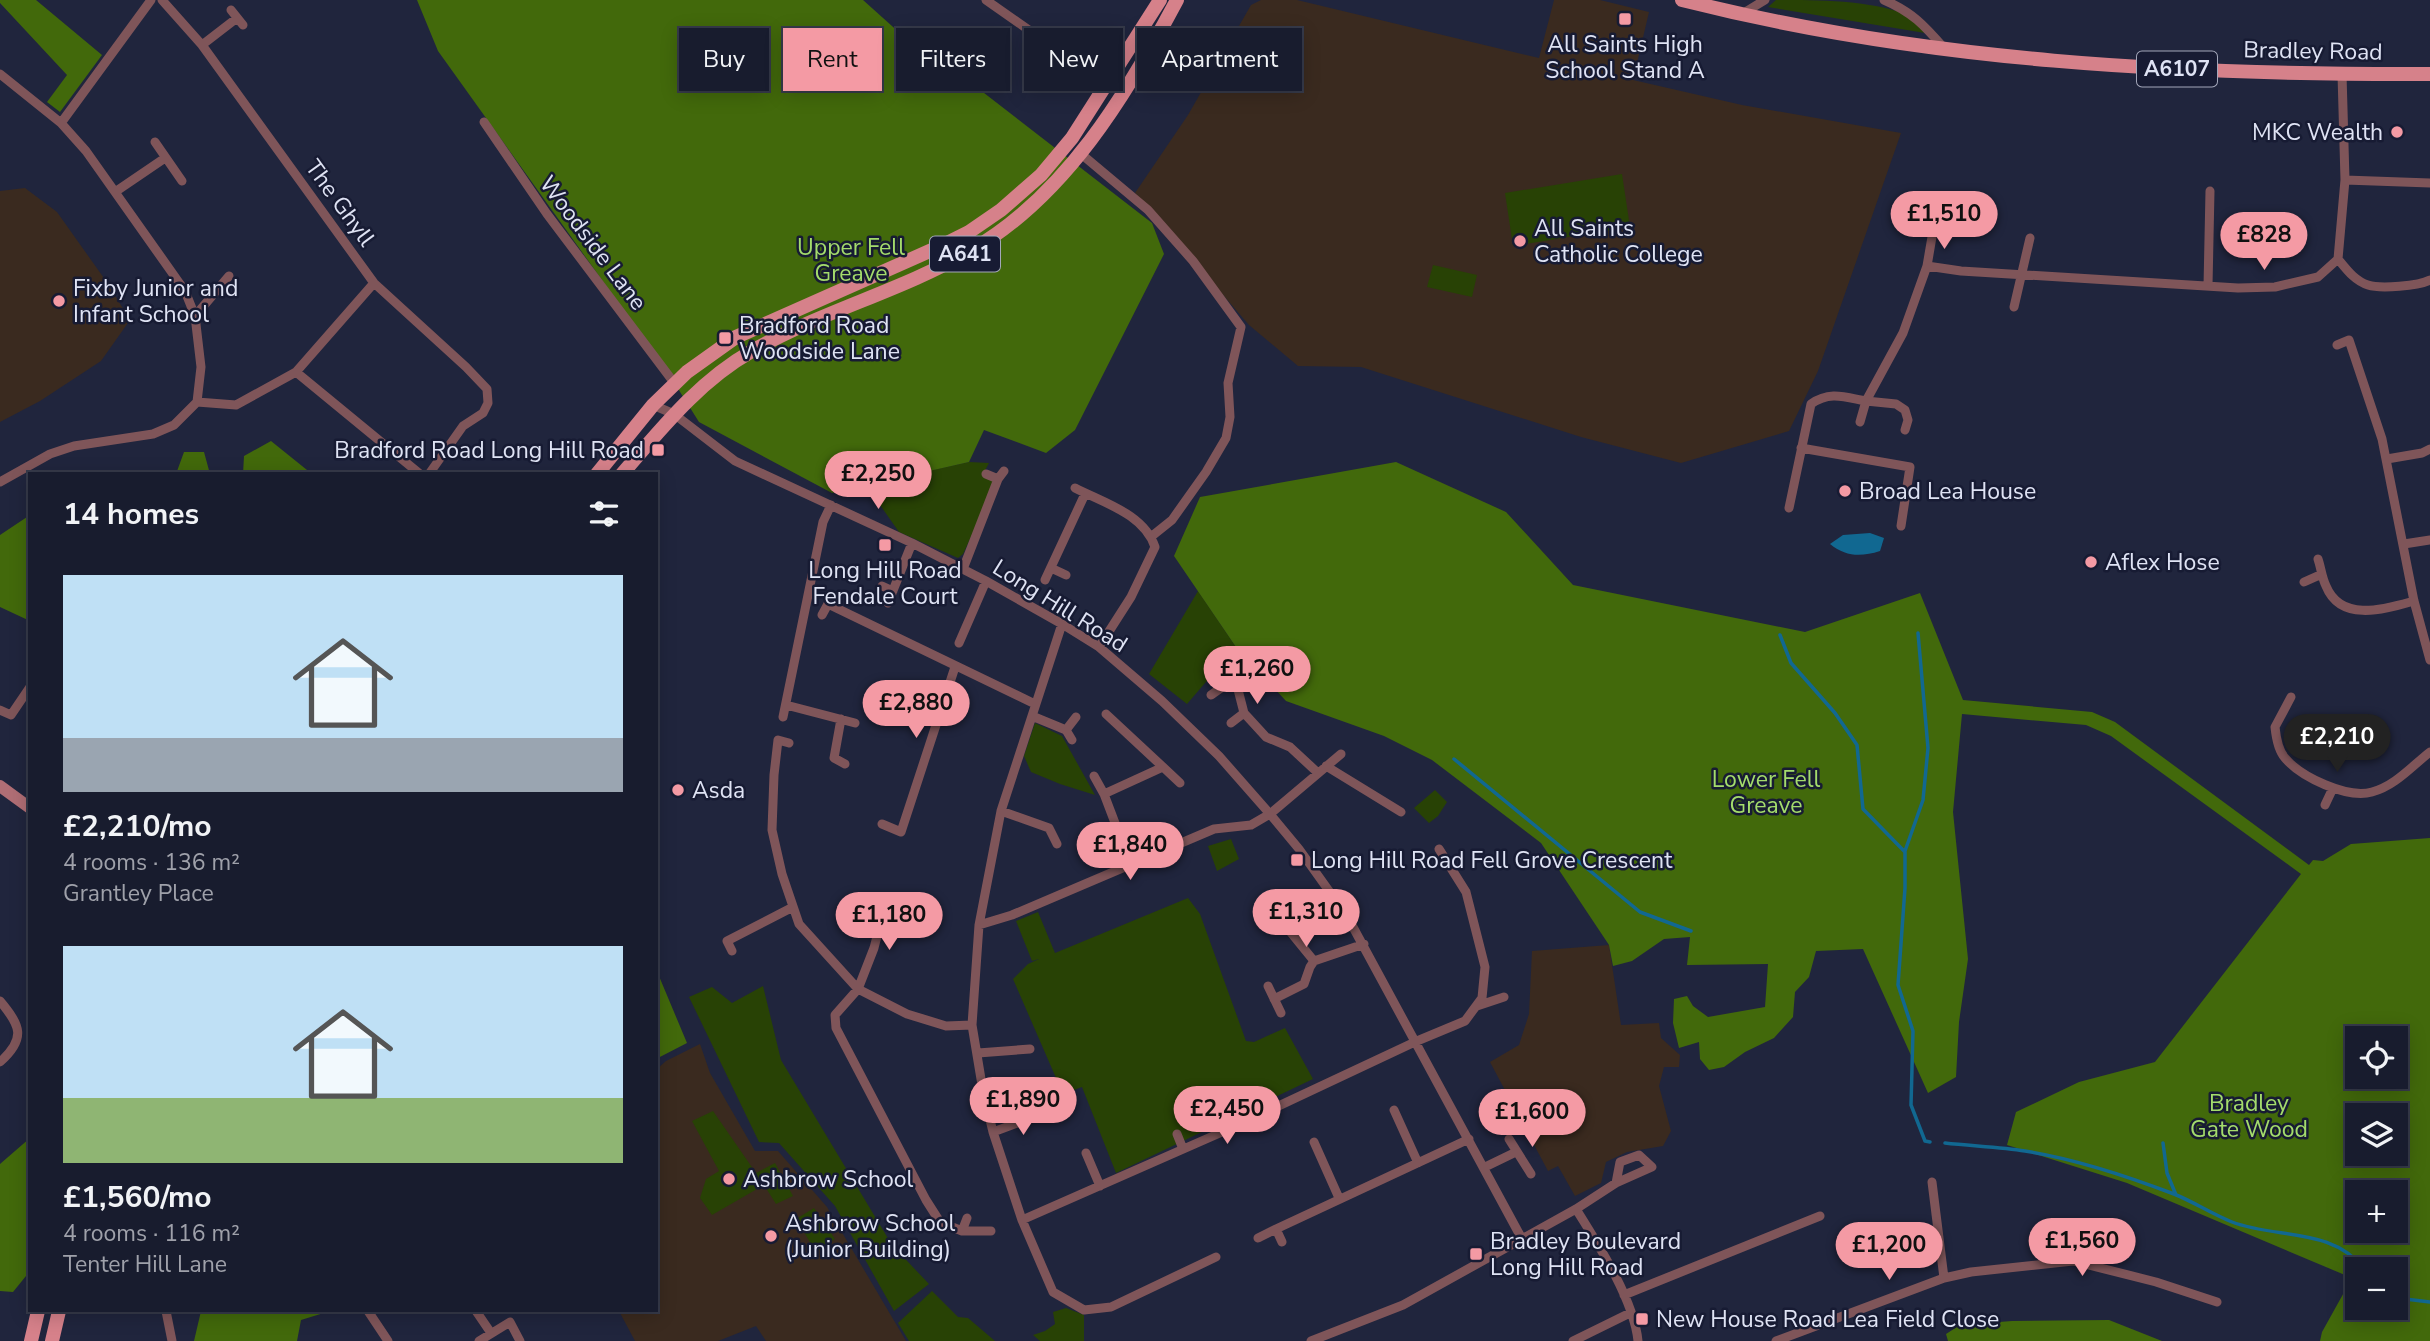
<!DOCTYPE html>
<meta charset="utf-8">
<style>
body{margin:0;font-family:"Nunito Sans",sans-serif;background:#212536;color:#f1f3f6;height:100vh;display:flex;flex-direction:column;font-size:26px;white-space:nowrap}
*{box-sizing:border-box;margin:0}
p{font-size:23px;color:#9fa1aa}
.icon{flex:none;width:38px;height:38px;fill:none;stroke:currentColor;stroke-width:2;stroke-linecap:round;stroke-linejoin:round}
.map{position:relative;flex:1;overflow:hidden}
.side{position:absolute;left:28px;top:472px;width:630px;height:840px;display:flex;flex-direction:column;background:#181c2e;border-radius:0px;box-shadow:0 4px 18px #0003,0 0 0 2px #363a4a}
.side>*{flex:none}
.banner{position:absolute;left:679px;top:28px;width:665px;height:63px;display:flex;gap:14px}
.buttons{position:absolute;left:2345px;top:1026px;display:grid;gap:14px}
.buttons a{display:grid;place-items:center;width:63px;height:63px;border-radius:0px;background:#181c2e;box-shadow:0 4px 18px #0003,0 0 0 2px #363a4a;font-size:35px}
.price{position:absolute;translate:-50% -60px;padding:0 16px;border-radius:24px;background:#f49aa4;color:#111;font-size:23px;line-height:46px;filter:drop-shadow(0 2px 4px #0008)}
.price::after{content:'';position:absolute;left:50%;top:42px;width:21px;height:16px;margin-left:-10px;background:inherit;clip-path:polygon(0 0,100% 0,50% 100%)}
.price.active{background:#222;color:#fff}
ul{padding:0;list-style:none}
li{display:grid;align-content:center;gap:14px;height:371px;padding:0 35px}
li span{display:grid;place-items:center;height:217px;border-radius:0px;color:#555}
li>.icon{margin-inline-start:auto}
span .icon{width:126px;height:126px;fill:#fffc;stroke-width:1}
li b{font-size:30px}
h2{display:flex;justify-content:space-between;align-items:center;height:84px;padding:0 35px;font-size:30px}
.chip{padding:0 24px;border-radius:0px;background:#181c2e;box-shadow:0 4px 18px #0003,0 0 0 2px #363a4a;font-size:24px;line-height:63px}
.chip.active{background:#f49aa4;color:#111}
.map>svg:first-child{display:block}
.education{fill:#3a2a1f}
.green{fill:#284205}
.forest{fill:#42690b;fill-rule:evenodd}
.water{fill:#116891}
.lines{fill:none;stroke-linecap:round;stroke-linejoin:round}
.stream{stroke:#116891;stroke-width:3.5}
.street{stroke:#7f5559;stroke-width:9}
.secondary{stroke:#b06e75;stroke-width:12}
.primary{stroke:#d6818a;stroke-width:14}
.poi-dot{fill:#f49aa4;stroke:#171b33;stroke-width:2.5}
.labels{text-anchor:middle;dominant-baseline:central;stroke-width:5;stroke-linejoin:round;paint-order:stroke}
.shield{fill:#171b33;stroke:#a3a7ba;stroke-width:2}
.shield-label{font-size:21px;font-weight:bold;fill:#dfe3f4}
.poi-label{font-size:23px;fill:#dfe3f4;stroke:#171b33;text-anchor:start}
.street-label{font-size:23px;fill:#dfe3f4;stroke:#171b33}
.park-label{font-size:23px;fill:#a4dc6c;stroke:#171b33}
</style>
<div class="map">
<svg width="2430" height="1341" viewBox="0 0 2430 1341">
<rect width="100%" height="100%" fill="#20253d"/>
<path class="education" d="M1261,0h36l242,58 15,-58h46l49,12 -16,68 109,25 159,28 -83,238 -29,60 -108,32 -100,-26 -220,-70 -63,-1 -49,-41 -114,-132 53,-78 63,-110z
M25,188l32,24 49,69 24,39 -29,41 -61,40 -40,21v-231z
M1609,945l12,80 38,-2 2,15 19,17 -1,12h-15l-5,19 12,45 -8,15 -36,6 -21,10 -5,21 -26,13 -17,-30 -10,5 -58,-109 29,-17 10,-31 3,-63z
M700,1044l10,29 45,78h23l49,56 79,134h-140l-10,-15 -38,15h-83l-16,-30h37v-241l10,-9z"/>
<path class="green" d="M1776,0c41,0 93,0 129,14 8,5 14,13 20,19l-157,-26z
M1622,174l8,53 -117,19 -8,-53z
M1433,265l44,10 -5,22 -45,-10z
M969,462l20,1 -7,13 14,7 -33,71 -5,4 -59,-26 -19,-27 -20,-19z
M1198,591l38,56 -49,57 -38,-30z
M1035,723l27,13 33,59 -35,-11 -29,-12 -7,-16z
M1435,790l12,12 -9,14 -9,7 -15,-15z
M1231,839l8,20 -22,12 -9,-25z
M1188,898l12,16 46,127 8,1 31,-14 28,51 -197,94 -34,-86 -19,7 -50,-115 15,-15 11,-5 -7,2 -16,-40 22,-9 17,41z
M763,986l18,74 111,185 37,39 -35,27 -59,-105 -56,-63 -20,-1 -70,-145 23,-10 20,16z
M713,1111l43,62 19,-10 18,33 -17,8 -12,-19 -52,30 -12,-17 6,-19 13,-8 -27,-50z
M814,1208l21,31 -19,13 -20,-33z
M932,1291l26,26 10,1 27,23h-86l-11,-18z
M1066,1308l18,7v26h-44l-7,-6 12,-4 10,-7 -2,-12z"/>
<path class="forest" d="M0,0h36l66,55 -42,57 -13,-10 20,-27 -67,-72z
M417,0h446l49,44 54,35 186,144 12,31 -89,176 -29,23 -62,-23 -15,32 -137,31 -133,-71 -34,-54 -227,-317z
M271,441l41,33h-69l1,-18z
M184,452h20l6,22h-34z
M1396,462l110,50 67,73 232,47 115,-39 43,107 129,12 23,10 194,143 4,-5 10,1 28,-17 79,-6v503h-110l2,-9 30,-54 -225,-95 -120,-38 9,-33 63,-30 76,-20 146,-188 -190,-138 -25,-11 -124,-11 -9,98 15,147 -9,63 -3,55 -28,16 -65,-144 -47,2 -7,26 -14,15 -2,25 -19,21 -29,14 -21,15 -15,3 -9,-11 -1,-17 -20,6 -6,-25 1,-24 13,-3 6,10 15,11 57,-10 3,-43 -81,1 3,-28 -26,2 -32,22 -19,5 -4,-21 -68,-102 -109,-83 -48,-24 -98,-35 -50,-54 -62,-91 26,-59zM2357,1038h39v38h-39zM2357,1115h39v38h-39zM2357,1192h39v38h-39zM2357,1269h39v38h-39z
M30,515v106l-30,-14v-72z
M656,969l31,74 -31,16z
M30,1138v126l-4,12 -13,16 -13,-1v-127z
M201,1311h125l1,1 -26,8 -4,21h-103z
M2109,1320l53,21h-214l-2,-7 14,-9 52,-4z"/>
<path class="water" d="M1870,533l14,5 -4,13c-19,6 -34,6 -50,-7l13,-9z"/>
<g class="lines">
<path class="stream" d="M1780,635l11,28 44,50 22,32 6,64 42,43v36l-7,97 15,46 -2,74 14,36 5,1
M1454,759l186,153 51,19
M1905,851l18,-51 5,-52 -10,-115
M1945,1143c26,3 56,4 80,8 51,8 102,25 149,43 20,8 38,20 58,28 44,17 101,5 132,47
M2163,1143l4,30 9,22
M2396,1294l9,5 25,3"/>
<path class="street" d="M162,0l40,45 172,238 92,84 21,22 1,14 -5,10 -20,13 -34,48
M986,0l121,85
M1884,0c28,12 40,25 60,48
M231,10l12,15
M1742,14l23,-14
M202,45l35,-27
M0,74l61,49 25,28 99,140 10,25 6,51 -4,35 -23,23 -21,9 -79,12 -24,8 -50,28
M484,122l63,92 128,170
M61,123l90,-123
M155,142l27,39
M1080,153l68,57 45,51 48,66 -13,56 2,34 -4,21 -20,34 -34,48 -20,16
M2345,180l85,3
M115,192l50,-34
M2338,259c9,11 17,22 30,26 12,4 51,1 62,-5
M1927,266l6,-35
M2208,286l2,-95
M2014,307l16,-69
M195,316l34,-40
M2337,345l12,-5 33,99 32,162 16,59
M296,372l124,102
M197,402l39,3 60,-33 78,-89
M653,405l21,9 61,47 177,82 74,38 76,43 37,23 63,54 57,55 51,58 29,35 48,67 175,323
M1860,422l6,-21 30,3 9,6 3,10 -3,10
M1801,448l109,19 -9,59
M2387,459l35,-6 8,-4
M986,474l12,5
M1075,488c29,15 69,26 80,59l-24,50 -32,50
M1789,508l22,-104c19,-13 33,-7 55,-3l37,-68 24,-67 34,5 277,17 37,-1 43,-10 20,-18 7,-79 -3,-106
M2404,544l26,-4
M2318,559c3,9 4,19 8,27 15,37 59,23 88,15
M1051,568l15,7
M963,569l35,-90 6,-8
M1045,580l40,-86
M2304,582l18,-8
M882,586l11,5
M888,603l24,-60
M822,615l6,-11 207,100
M1062,624l-61,187 -22,114 -7,100 11,66 10,41 29,88 31,72 31,18 27,-3 105,-50
M959,643l27,-62
M1211,695l24,-17 9,35 22,24 24,10 28,26
M2291,697l-16,30c1,10 3,23 10,31 16,19 62,41 87,34 23,-6 40,-26 58,-40
M786,705l69,18
M0,710l11,5 19,-28
M1106,714l57,53
M1032,716l34,14 6,10
M783,717l40,-195 8,-17
M841,719l-7,39 11,6
M1231,723l13,-10
M1066,730l10,-13
M789,743l-11,-3 -4,35 -2,55 10,44 17,50 59,65 49,25 39,12 26,-1
M1326,766l75,46
M1094,776l10,18 27,71
M1104,794l59,-27 17,16
M2325,805l8,-17
M1001,811l48,17 8,16
M882,824l19,8 54,-165
M885,905l-11,43 -16,41 -23,26 1,13 90,172 14,22 22,9h29
M1271,908l43,53
M882,917l11,3
M979,925l33,-10 202,-86 37,-4 19,-11 71,-60
M732,951l-5,-10 66,-34
M1268,986l13,27
M1274,999l30,-15 6,-17 4,-6 50,-17
M0,1001c20,24 27,37 0,61
M1477,1006l27,-9
M978,1053l52,-4
M1220,1110l9,19
M1394,1110l24,53
M993,1132l49,-18
M1177,1134l6,15
M1509,1139l22,35
M1314,1142l25,56
M1086,1153l14,33
M1485,1167l31,-15
M1576,1209c22,35 58,91 62,132
M1022,1220l216,-95 179,-84 48,-20 17,-23 3,-31 -19,-75 -27,-43
M962,1231l5,-13
M1258,1238l18,-9
M1282,1242l-6,-13 193,-90
M1944,1278l27,-6 102,-11 83,21 61,20
M1624,1295l196,-79
M166,1311l6,30
M368,1311l20,30
M476,1311l15,22
M479,1341l31,-19 10,19
M1311,1341l92,-36 173,-96 40,-26 36,-16 -13,-12 -19,7 -4,21
M1573,1341l57,-28
M1776,1341l168,-63 -12,-96"/>
<path class="secondary" d="M0,786l30,22"/>
<path class="primary" d="M1682,0c245,62 497,75 748,74
M597,474l56,-69 34,-33 49,-35 205,-91 28,-14 32,-22 40,-35 31,-37 88,-138
M622,474c39,-45 77,-93 130,-123 70,-40 149,-60 218,-100 95,-54 157,-157 207,-251
M31,1341l7,-30
M52,1341l7,-30"/>
</g>
<g class="poi-dot">
<rect x="1618" y="12" width="14" height="14" rx="3.5"/>
<circle cx="2397" cy="132" r="7"/>
<circle cx="1520" cy="241" r="7"/>
<circle cx="59" cy="301" r="7"/>
<rect x="718" y="331" width="14" height="14" rx="3.5"/>
<rect x="651" y="443" width="14" height="14" rx="3.5"/>
<circle cx="1845" cy="491" r="7"/>
<rect x="878" y="538" width="14" height="14" rx="3.5"/>
<circle cx="2091" cy="562" r="7"/>
<circle cx="678" cy="790" r="7"/>
<rect x="1290" y="853" width="14" height="14" rx="3.5"/>
<circle cx="729" cy="1179" r="7"/>
<circle cx="771" cy="1236" r="7"/>
<rect x="1469" y="1247" width="14" height="14" rx="3.5"/>
<rect x="1635" y="1312" width="14" height="14" rx="3.5"/>
</g>
<g class="labels">
<g class="shield">
<rect x="2137" y="51.5" width="80" height="35" rx="5"/>
<rect x="930" y="236.5" width="70" height="35" rx="5"/>
</g>
<g class="shield-label">
<text x="2177" y="69">A6107</text>
<text x="965" y="254">A641</text>
</g>
<g class="poi-label">
<text x="1625" y="44" text-anchor="middle">All Saints High<tspan x="1625" dy="26">School Stand A</tspan></text>
<text x="2383" y="132" text-anchor="end">MKC Wealth</text>
<text x="1534" y="228">All Saints<tspan x="1534" dy="26">Catholic College</tspan></text>
<text x="73" y="288">Fixby Junior and<tspan x="73" dy="26">Infant School</tspan></text>
<text x="739" y="325">Bradford Road<tspan x="739" dy="26">Woodside Lane</tspan></text>
<text x="644" y="450" text-anchor="end">Bradford Road Long Hill Road</text>
<text x="1859" y="491">Broad Lea House</text>
<text x="2105" y="562">Aflex Hose</text>
<text x="885" y="570" text-anchor="middle">Long Hill Road<tspan x="885" dy="26">Fendale Court</tspan></text>
<text x="692" y="790">Asda</text>
<text x="1311" y="860">Long Hill Road Fell Grove Crescent</text>
<text x="743" y="1179">Ashbrow School</text>
<text x="785" y="1223">Ashbrow School<tspan x="785" dy="26">(Junior Building)</tspan></text>
<text x="1490" y="1241">Bradley Boulevard<tspan x="1490" dy="26">Long Hill Road</tspan></text>
<text x="1656" y="1319">New House Road Lea Field Close</text>
</g>
<g class="street-label">
<text transform="translate(2313 51) rotate(1)">Bradley Road</text>
<text transform="translate(340 203) rotate(54)">The Ghyll</text>
<text transform="translate(593 243) rotate(53)">Woodside Lane</text>
<text transform="translate(1060 606) rotate(32)">Long Hill Road</text>
</g>
<g class="park-label">
<text x="851" y="247">Upper Fell<tspan x="851" dy="26">Greave</tspan></text>
<text x="1766" y="779">Lower Fell<tspan x="1766" dy="26">Greave</tspan></text>
<text x="2249" y="1103">Bradley<tspan x="2249" dy="26">Gate Wood</tspan></text>
</g>
</g>
</svg>
<div class="buttons">
<a><svg class="icon" aria-label="locate" viewBox="0 0 24 24"><circle cx="12" cy="12" r="6"/><path d="M12 2v4M12 18v4M2 12h4M18 12h4"/></svg></a>
<a><svg class="icon" aria-label="layers" viewBox="0 0 24 24"><path d="M12 4l9 5-9 5-9-5zM3 14l9 5 9-5"/></svg></a>
<a>+</a>
<a>−</a>
</div>
<b class="price" style="left:1944px;top:251px">£1,510</b>
<b class="price" style="left:2264px;top:272px">£828</b>
<b class="price" style="left:878px;top:511px">£2,250</b>
<b class="price" style="left:1257px;top:706px">£1,260</b>
<b class="price" style="left:916px;top:740px">£2,880</b>
<b class="price active" style="left:2337px;top:774px">£2,210</b>
<b class="price" style="left:1130px;top:882px">£1,840</b>
<b class="price" style="left:1306px;top:949px">£1,310</b>
<b class="price" style="left:889px;top:952px">£1,180</b>
<b class="price" style="left:1023px;top:1137px">£1,890</b>
<b class="price" style="left:1227px;top:1146px">£2,450</b>
<b class="price" style="left:1532px;top:1149px">£1,600</b>
<b class="price" style="left:2082px;top:1278px">£1,560</b>
<b class="price" style="left:1889px;top:1282px">£1,200</b>
<div class="banner">
<a class="chip">Buy</a>
<a class="chip active">Rent</a>
<a class="chip">Filters</a>
<a class="chip">New</a>
<a class="chip">Apartment</a>
</div>
<section class="side">
<h2>14 homes<svg class="icon" aria-label="filters" viewBox="0 0 24 24"><path d="M4 7h16M4 17h16"/><circle cx="9" cy="7" r="2"/><circle cx="15" cy="17" r="2"/></svg></h2>
<ul>
<li><span style="background:linear-gradient(#bfe0f5 75%,#9aa5b1 0)"><svg class="icon" aria-label="home" viewBox="0 0 24 24"><path d="M3 11l9-7 9 7M6 9v11h12V9"/></svg></span><div><b>£2,210/mo</b><p>4 rooms · 136 m²</p><p>Grantley Place</p></div></li>
<li><span style="background:linear-gradient(#bfe0f5 70%,#8fb573 0)"><svg class="icon" aria-label="home" viewBox="0 0 24 24"><path d="M3 11l9-7 9 7M6 9v11h12V9"/></svg></span><div><b>£1,560/mo</b><p>4 rooms · 116 m²</p><p>Tenter Hill Lane</p></div></li>
</ul>
</section>
</div>
